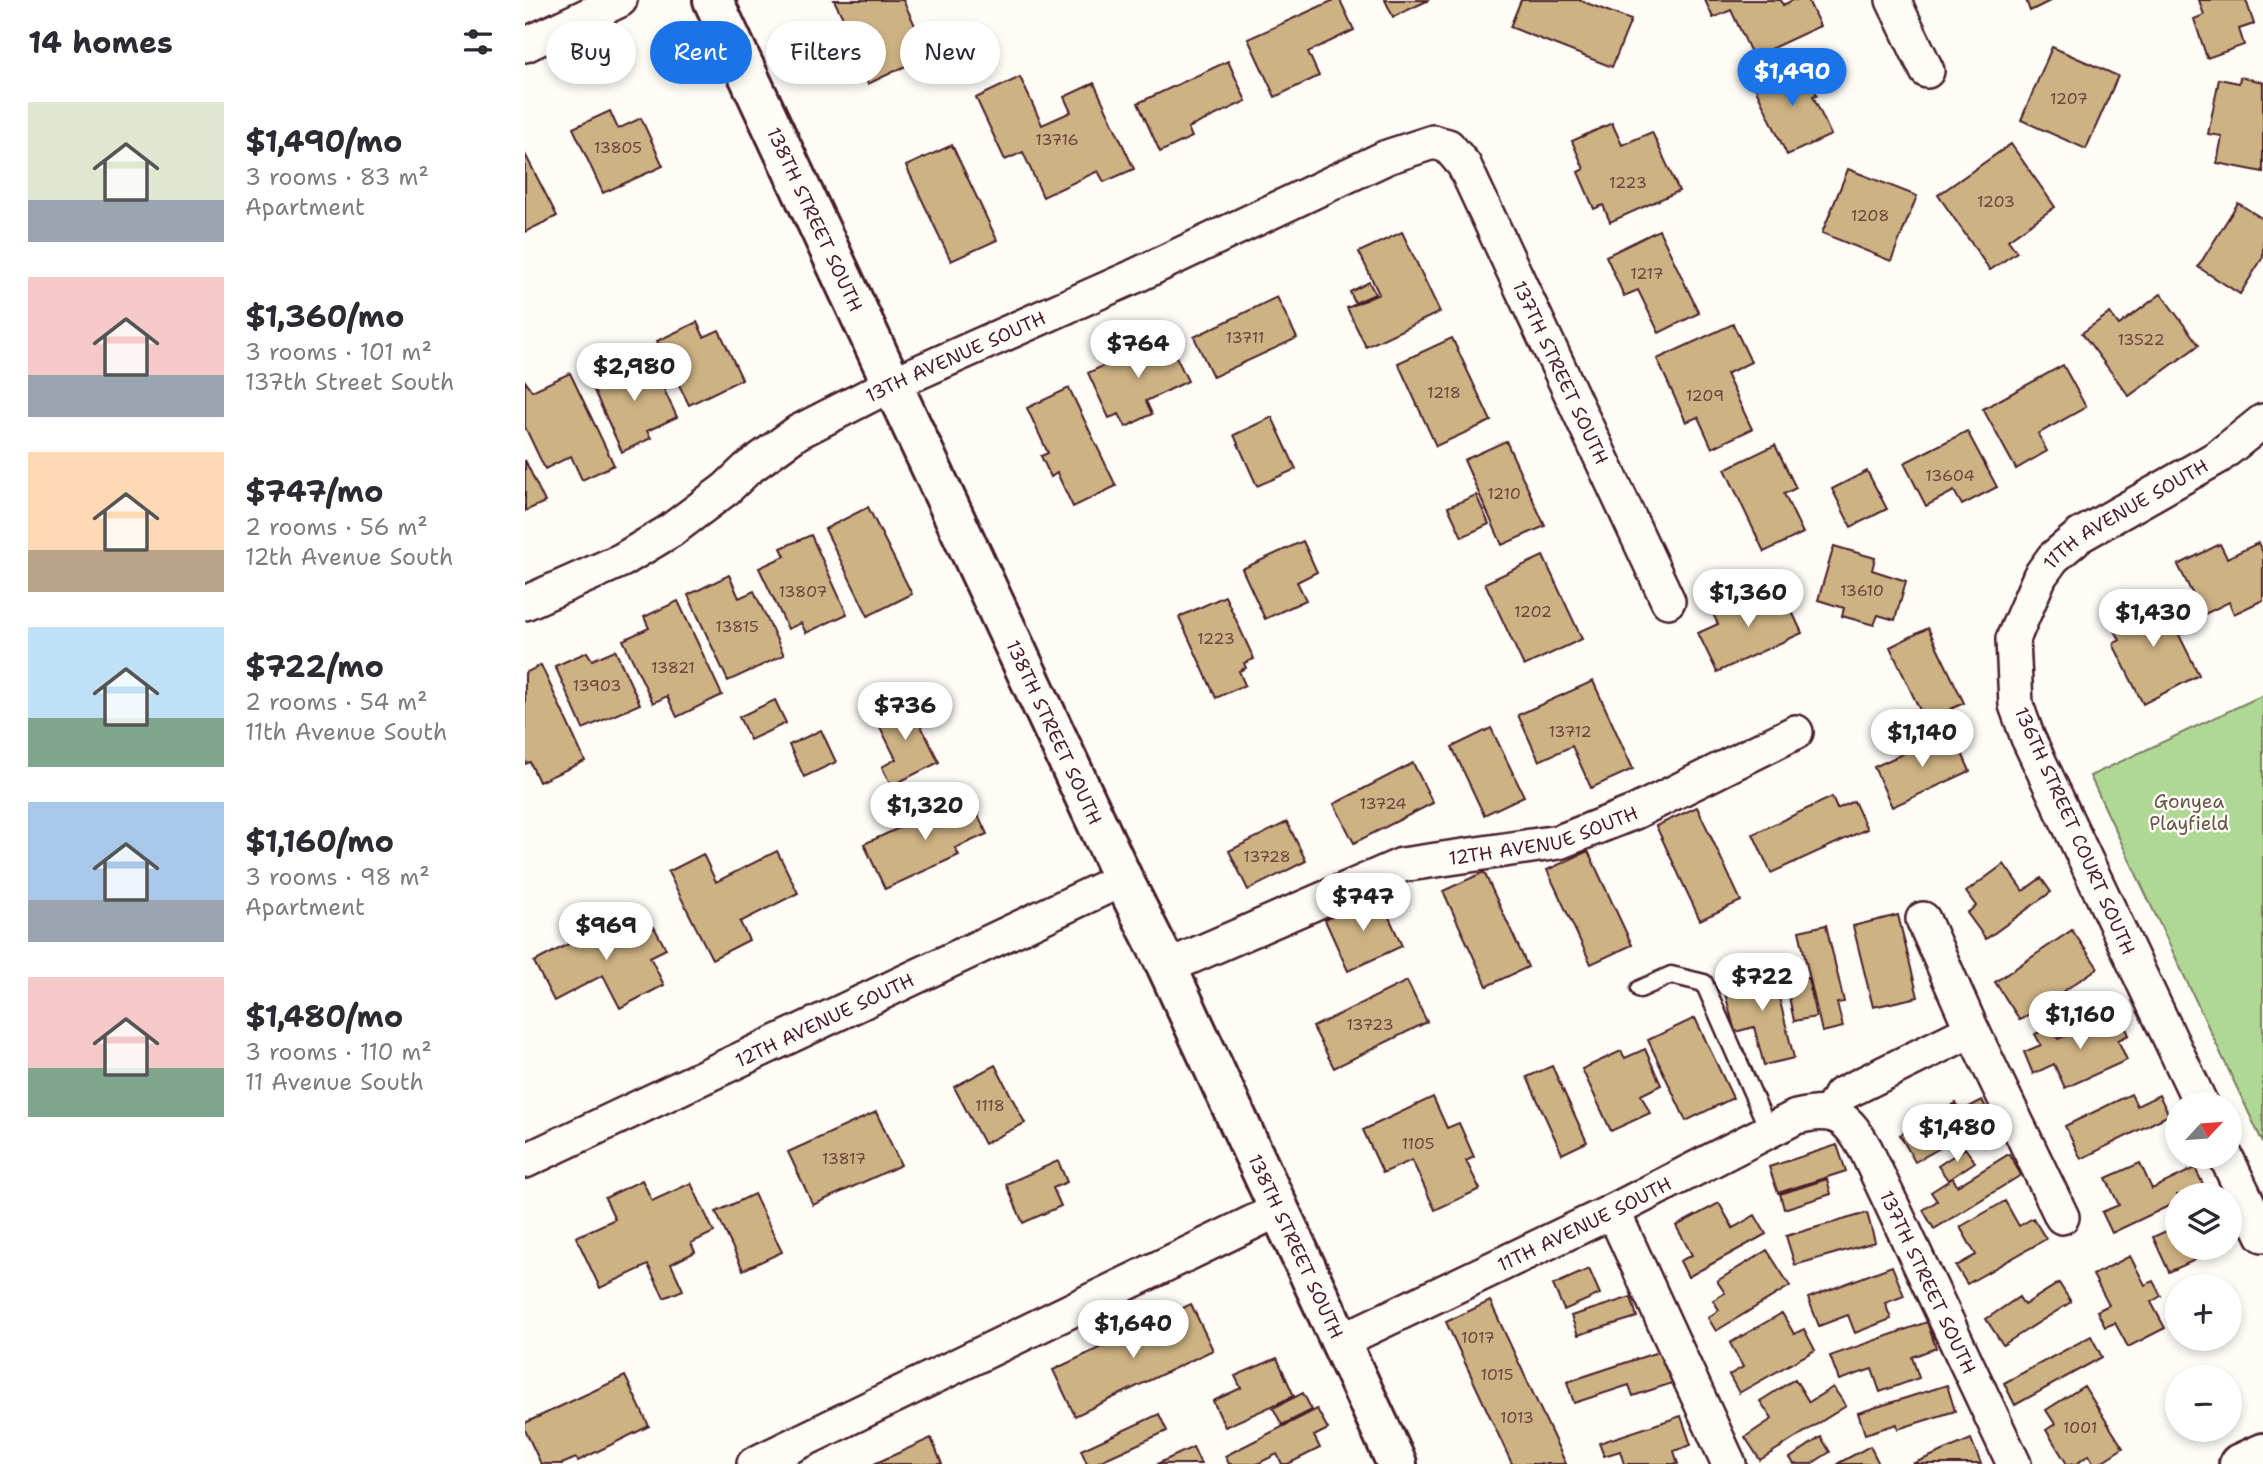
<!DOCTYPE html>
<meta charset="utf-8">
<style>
body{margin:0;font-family:"Shantell Sans",sans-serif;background:#f2f2f3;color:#2b2b33;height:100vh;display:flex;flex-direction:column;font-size:26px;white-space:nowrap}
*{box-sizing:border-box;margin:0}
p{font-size:23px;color:#7c7c81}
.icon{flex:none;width:38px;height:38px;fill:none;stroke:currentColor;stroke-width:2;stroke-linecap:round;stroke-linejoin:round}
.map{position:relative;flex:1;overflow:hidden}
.sheet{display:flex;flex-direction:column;background:#fff;width:525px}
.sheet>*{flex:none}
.banner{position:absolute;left:21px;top:21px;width:665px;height:63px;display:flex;gap:14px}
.needle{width:46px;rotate:64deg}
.controls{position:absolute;left:1640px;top:1092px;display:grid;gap:14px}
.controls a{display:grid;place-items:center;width:77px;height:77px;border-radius:50%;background:#fff;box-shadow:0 4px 10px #0003;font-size:35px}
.price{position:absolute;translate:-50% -60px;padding:0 16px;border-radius:24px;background:#fff;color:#222;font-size:23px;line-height:46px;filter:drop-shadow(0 2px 4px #0008)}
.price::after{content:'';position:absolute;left:50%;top:42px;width:21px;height:16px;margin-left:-10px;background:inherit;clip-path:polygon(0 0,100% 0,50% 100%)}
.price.active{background:#1a73e8;color:#fff}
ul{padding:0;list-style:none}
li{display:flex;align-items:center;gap:21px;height:175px;padding:0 28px}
li span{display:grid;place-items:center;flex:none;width:196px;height:140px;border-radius:0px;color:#555}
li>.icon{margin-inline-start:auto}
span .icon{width:84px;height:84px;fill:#fffc;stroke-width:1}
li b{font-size:30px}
h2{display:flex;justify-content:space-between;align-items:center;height:84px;padding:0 28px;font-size:30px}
.chip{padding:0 24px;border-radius:32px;background:#fff;box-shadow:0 4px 10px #0003;font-size:24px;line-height:63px}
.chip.active{background:#1a73e8;color:#fff}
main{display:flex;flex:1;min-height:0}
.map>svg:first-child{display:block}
.green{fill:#b0d895;stroke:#7d7c60;stroke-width:2}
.building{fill:#cdb283;stroke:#4a1f2b;stroke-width:2}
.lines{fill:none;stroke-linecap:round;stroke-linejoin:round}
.service-casing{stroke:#4a1f2b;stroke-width:21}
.minor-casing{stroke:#4a1f2b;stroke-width:38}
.tertiary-casing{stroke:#4a1f2b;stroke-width:44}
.service{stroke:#fdfcf7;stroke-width:16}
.minor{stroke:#fdfcf7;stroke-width:33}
.tertiary{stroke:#fdfcf7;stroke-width:38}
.labels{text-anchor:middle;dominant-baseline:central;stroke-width:5;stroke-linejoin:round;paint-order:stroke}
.number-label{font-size:16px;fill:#6b4441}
.street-label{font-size:19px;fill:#4a1f2b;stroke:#fdfcf7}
.park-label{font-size:19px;fill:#69564b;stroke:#fdfcf7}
</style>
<main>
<section class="sheet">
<h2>14 homes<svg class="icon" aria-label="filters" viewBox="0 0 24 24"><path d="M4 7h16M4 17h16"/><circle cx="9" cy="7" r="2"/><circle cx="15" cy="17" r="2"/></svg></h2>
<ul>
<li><span style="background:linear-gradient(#dfe7d0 70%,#9aa5b1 0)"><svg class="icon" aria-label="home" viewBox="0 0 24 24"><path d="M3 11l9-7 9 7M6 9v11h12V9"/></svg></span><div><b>$1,490/mo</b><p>3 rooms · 83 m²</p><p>Apartment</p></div></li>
<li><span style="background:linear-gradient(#f6c9c9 70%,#9aa5b1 0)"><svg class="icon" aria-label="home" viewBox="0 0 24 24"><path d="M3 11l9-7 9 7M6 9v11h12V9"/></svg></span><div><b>$1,360/mo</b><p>3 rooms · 101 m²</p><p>137th Street South</p></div></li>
<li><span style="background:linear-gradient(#ffd9b3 70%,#b9a48a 0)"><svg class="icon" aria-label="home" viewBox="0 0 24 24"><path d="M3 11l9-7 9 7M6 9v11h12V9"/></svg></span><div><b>$747/mo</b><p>2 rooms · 56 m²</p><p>12th Avenue South</p></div></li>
<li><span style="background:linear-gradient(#bfe0f5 65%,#7fa58c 0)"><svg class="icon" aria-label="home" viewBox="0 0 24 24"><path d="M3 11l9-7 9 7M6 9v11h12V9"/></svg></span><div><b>$722/mo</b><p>2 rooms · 54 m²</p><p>11th Avenue South</p></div></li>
<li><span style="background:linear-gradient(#a9c7e8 70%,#9aa5b1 0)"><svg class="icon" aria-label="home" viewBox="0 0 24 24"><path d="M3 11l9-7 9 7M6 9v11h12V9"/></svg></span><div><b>$1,160/mo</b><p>3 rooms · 98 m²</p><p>Apartment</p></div></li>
<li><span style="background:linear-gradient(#f6c9c9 65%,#7fa58c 0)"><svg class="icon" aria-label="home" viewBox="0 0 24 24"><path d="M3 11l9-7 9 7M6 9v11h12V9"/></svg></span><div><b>$1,480/mo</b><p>3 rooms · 110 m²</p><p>11 Avenue South</p></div></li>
</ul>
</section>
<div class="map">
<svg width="1738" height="1464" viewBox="0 0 1738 1464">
<rect width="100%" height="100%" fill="#fdfcf7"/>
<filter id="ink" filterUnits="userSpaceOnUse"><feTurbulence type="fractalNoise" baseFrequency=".0143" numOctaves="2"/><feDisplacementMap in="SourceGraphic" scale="14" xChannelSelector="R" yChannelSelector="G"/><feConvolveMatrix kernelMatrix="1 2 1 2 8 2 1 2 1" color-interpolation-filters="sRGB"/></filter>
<g filter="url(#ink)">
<path class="green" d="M1738,695v448l-173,-367z"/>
<path class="building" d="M309,0h69l26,55 -61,29 -29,-62 5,-2z
M809,0h6l14,30 -46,22 11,24 -44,21 -27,-58z
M860,0h44l-36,17z
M996,0h58l52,20 -19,47 -102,-40z
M1180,0h76l2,5 10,-5h15l12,26 -67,31 -22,-47 -18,8z
M1501,0h26l-22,11z
M1674,0h47l8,24 -15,5 5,16 -37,13 -13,-39 10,-4z
M1527,47l66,29 -32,73 -65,-29z
M703,61l18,40 -58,27 4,9 -32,15 -22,-49z
M1267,62l10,21 8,-4 7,16 -4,1 18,39 -44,20 -35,-74z
M495,77l22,48 29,-13 -7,-15 30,-14 40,86 -30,13 -6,-11 -55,26 -20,-45 -18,8 -29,-62z
M1715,77l23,5v90l-46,-9 5,-27 -14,-2 11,-55 20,4z
M85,111l8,18 23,-11 22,48 -60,27 -30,-65z
M1087,123l10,22 30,-13 27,59 -69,31 -7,-17 -9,4 -16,-37 6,-3 -12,-28z
M1486,144l44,63 -47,33 9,12 -27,18 -52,-75z
M427,145l45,95 -46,21 -45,-95z
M0,154l32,62 -32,16z
M1323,169l69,27 -26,65 -69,-28z
M1713,203l25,16v38l-23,37 -42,-27z
M1134,230l40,83 -40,20 -21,-43 -14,6 -18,-40z
M877,232l38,80 -74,35 -19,-39 32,-14 -20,-42z
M844,282l6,12 -20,9 -5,-11z
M1636,294l38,51 -70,51 -47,-63 28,-20 9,12z
M752,297l20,41 -84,39 -19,-40z
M172,322l7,15 15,-7 23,49 -53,26 -32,-64z
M1208,324l18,38 -25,12 26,55 -40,19 -14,-31 -12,5 -29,-63z
M641,336l22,45 -42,20 6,13 -26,13 -7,-13 -10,4 -21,-45z
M927,338l39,83 -55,25 -38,-83z
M124,358l28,59 -30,14 4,7 -29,14 -31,-68z
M1538,365l23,42 -48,27 9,17 -31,18 -33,-60z
M45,373l44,92 -32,15 -11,-24 -26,13 -20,-42v-46l7,10z
M544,388l47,98 -43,21 -16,-34 -6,4 -10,-21 7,-3 -21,-45z
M747,417l24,52 -39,17 -23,-51z
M1442,431l30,56 -35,18 -8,-14 -28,15 -22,-43z
M981,441l39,85 -43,19 -38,-85z
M1250,445l21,43 -12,6 19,39 -39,19 -39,-83z
M0,460l20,42 -20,9z
M1342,471l20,38 -36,18 -19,-38z
M951,495l13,29 -27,13 -14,-30z
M343,507l44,87 -44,22 -43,-87z
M286,535l36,79 -41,19 -5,-10 -13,6 -29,-61 26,-12 -4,-8z
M778,541l14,31 -20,10 9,18 -41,19 -23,-50z
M1733,543l5,10v47l-29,14 -5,-12 -26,13 -25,-50 42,-21 7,14z
M1309,546l41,12 -3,12 34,11 -11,39 -17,-5 -4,10 -32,-9 2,-8 -26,-8z
M1018,556l39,83 -58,27 -39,-83z
M204,575l10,23 15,-7 30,64 -56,26 -40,-86z
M1221,592l7,14 30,-14 19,41 -85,39 -19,-39 20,-9 -8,-16z
M700,596l29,63 -10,4 2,5 -7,3 6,14 -29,13 -37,-81z
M1643,598l17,34 -6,3 20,40 -56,29 -30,-60 7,-4 -12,-23 27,-14 5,9z
M153,601l44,94 -45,22 -10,-21 -14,7 -30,-63 26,-12 -5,-11z
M1403,628l36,75 -39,18 -35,-74z
M90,650l25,54 -57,25 -28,-63 32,-14 5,8z
M16,665l44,96 -46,21 -9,-20 -5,2v-91z
M1068,681l40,88 -42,19 -19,-42 -33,15 -21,-46z
M382,698l32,64 -48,24 -9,-19 14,-8 -22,-44z
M250,700l11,23 -36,17 -11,-23z
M966,728l33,68 -40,19 -32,-68z
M296,730l15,32 -32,15 -15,-32z
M1427,731l18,40 -78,36 -18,-40z
M888,763l20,40 -79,40 -20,-39z
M444,796l18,38 -32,14 4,7 -74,34 -21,-45z
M1307,797l5,12 17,-8 13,28 -96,44 -18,-39z
M1172,807l44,94 -41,19 -44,-94z
M762,822l19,39 -58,29 -19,-39z
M252,851l21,42 -58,29 9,18 -37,19 -44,-87 35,-18 13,28z
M1063,851l44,94 -41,19 -44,-94z
M1479,864l19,27 18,-13 10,14 -65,47 -19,-26 9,-7 -10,-14z
M959,872l44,95 -41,19 -44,-95z
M854,895l23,51 -54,25 -23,-51z
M102,913l12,22 15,-8 12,22 -16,8 14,28 -44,23 -17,-33 -49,26 -20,-39z
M1373,915l20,82 -45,10 -20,-81z
M1301,925l18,77 -7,1 6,24 -21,5 -23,-101z
M1547,930l26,38 -78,52 -25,-38z
M1244,957l25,101 -30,7 -10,-38 -19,5 -10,-39 28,-7 -6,-23z
M1283,978l8,39 -22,4 -8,-39z
M882,981l20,41 -93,46 -21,-41z
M1594,1013l10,22 -11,5 9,20 -62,28 -11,-24 -21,10 -9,-22 17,-7 -6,-11 17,-7 6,12z
M1170,1018l38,80 -47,23 -38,-81z
M1120,1049l16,36 -20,10 9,18 -39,18 -29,-62 39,-18 4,7z
M470,1065l30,58 -41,21 -30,-57z
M1027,1066l35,76 -25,12 -35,-77z
M1606,1094l6,12 22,-11 10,20 -88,44 -16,-33z
M908,1097l14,31 12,-5 15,34 -8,4 14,28 -45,21 -23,-50 -29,13 -20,-43z
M1457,1100l10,19 -77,43 -15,-27 56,-32 4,9z
M351,1112l25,53 -88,40 -25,-53z
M1312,1145l9,26 -68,22 -9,-26z
M1440,1148l10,14 -27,18 -10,-14z
M1484,1154l12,21 -87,54 -11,-19 14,-9 -6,-9 22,-14 4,8z
M533,1161l9,21 -14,6 8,18 -38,17 -17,-39z
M1615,1163l12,26 43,-21 10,20 -15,7h-13v7l-65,31 -10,-21 17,-7 -13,-27z
M1302,1179l4,15 -47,15 -4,-15z
M117,1180l10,21 39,-18 23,49 -23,11 4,9 -24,12 12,26 -19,8 -16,-33 -48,23 -24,-51 39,-18 -10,-21z
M229,1194l28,58 -39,18 -27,-58z
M1480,1201l14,25 14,-8 13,21 -79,45 -11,-18 20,-11 -16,-28z
M1194,1203l14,25 22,-13 11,19 -78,43 -8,-16 12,-6 -16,-29z
M1342,1213l8,29 -80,23 -9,-29z
M1652,1226v22h12l6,12 -26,12 -16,-35z
M1242,1250l23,36 -74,45 -8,-13 11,-8 -6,-10 12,-7 -8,-12z
M1605,1256l15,29 8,-4 8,15 -10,6 14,26 -37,19 -13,-24 -10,4 -8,-16 12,-6 -16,-30z
M1367,1266l12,30 -19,7 6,16 -36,14 -7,-18 -29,11 -11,-28z
M1064,1269l11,25 -36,16 -11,-25z
M1534,1283l12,19 -68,43 -17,-26 33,-22 5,8z
M1106,1297l6,20 -59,18 -7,-19z
M965,1301l76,163h-54l-66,-142z
M666,1304l22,46 -138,66 -22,-46z
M1257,1313l12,21 10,-5 11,21 -76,43 -10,-18 14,-8 -13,-24z
M1402,1322l9,26 -24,9 7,21 -39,14 -8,-23 -33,11 -9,-24z
M1566,1336l11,21 -87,48 -11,-22z
M1139,1350l11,32 -42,14 -4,-11 -55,18 -7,-21z
M752,1358l17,38 -69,31 -12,-26 28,-13 -6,-12z
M100,1376l24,50 -71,35 -2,-3 -14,6h-21l-16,-34v-7z
M1270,1379l14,23 24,-15 13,19 -86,54 -15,-23 27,-18 -12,-18z
M1422,1385l8,26 -57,18 -1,-5 -32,10 -7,-21z
M1559,1386l39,62 -25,16h-4l-5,-9 -13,9h-9l-21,-34 9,-6 -9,-14z
M778,1393l9,17 -30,15 -9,-17z
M792,1409l11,20 -14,7 6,12 -32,16h-6l-5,-10 -20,10h-28l-4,-8z
M634,1414l8,17 -73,33h-7l-6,-14z
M1156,1416l10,29 -17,6 4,13h-54l-4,-13 -16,5 -5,-13z
M1296,1437l9,15 -19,12h-17l-4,-6z
M406,1438l11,26h-68z
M1446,1439l10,25h-69z
M1345,1446l9,18h-42z
M668,1447l8,17h-44z"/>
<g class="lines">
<g class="service-casing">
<path id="service" d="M1115,989l31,-14 33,8 65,148"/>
</g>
<g class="minor-casing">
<g id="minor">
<path d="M1368,0l34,71"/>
<path d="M0,45l95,-45"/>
<path id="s1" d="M0,603l97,-43 48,-29 56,-42 21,-20 51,-37 94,-48 241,-107 254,-120 46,-15 15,4 16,19 204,436"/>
<path id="s2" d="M642,967l235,-102 157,-23 76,-30 161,-80"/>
<path d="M1447,1030l90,187"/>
<path id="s3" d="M1676,1104l-173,-366 -12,-33 -3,-66 27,-63 13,-18 26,-22 139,-79 45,-36"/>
<path d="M1305,1113l10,-18 132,-65 -49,-111"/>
<path d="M1701,1157l37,78"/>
<path id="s4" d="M0,1161l598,-282"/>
<path d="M1088,1211l116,253"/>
<path id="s5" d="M816,1341l272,-130 183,-94c40,-9 50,-2 70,33l148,314"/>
<path d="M229,1464l524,-254"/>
</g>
</g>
<g class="tertiary-casing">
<g id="tertiary">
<path id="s6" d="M188,0l410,879 44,88 230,497"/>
<path d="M1714,1464l24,-11"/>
</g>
</g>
<use href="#service" class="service"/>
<use href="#minor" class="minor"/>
<use href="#tertiary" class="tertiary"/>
</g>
</g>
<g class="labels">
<g class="number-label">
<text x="1544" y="98">1207</text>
<text x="532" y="139">13716</text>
<text x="93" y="147">13805</text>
<text x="1103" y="182">1223</text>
<text x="1471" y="201">1203</text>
<text x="1345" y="215">1208</text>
<text x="1122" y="273">1217</text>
<text x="720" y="337">13711</text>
<text x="1616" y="339">13522</text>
<text x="919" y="392">1218</text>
<text x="1180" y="395">1209</text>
<text x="1425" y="475">13604</text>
<text x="979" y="493">1210</text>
<text x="1337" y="590">13610</text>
<text x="278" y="591">13807</text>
<text x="1008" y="611">1202</text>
<text x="212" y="626">13815</text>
<text x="691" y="638">1223</text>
<text x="148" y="667">13821</text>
<text x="72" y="685">13903</text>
<text x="1045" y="731">13712</text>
<text x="858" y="803">13724</text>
<text x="742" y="856">13728</text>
<text x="845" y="1024">13723</text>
<text x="465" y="1105">1118</text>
<text x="893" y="1143">1105</text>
<text x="319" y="1158">13817</text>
<text x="953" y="1337">1017</text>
<text x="972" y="1374">1015</text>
<text x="992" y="1417">1013</text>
<text x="1555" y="1427">1001</text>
</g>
<g class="street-label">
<text stroke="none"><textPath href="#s6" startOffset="242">138TH STREET SOUTH</textPath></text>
<text stroke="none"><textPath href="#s1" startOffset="499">13TH AVENUE SOUTH</textPath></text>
<text stroke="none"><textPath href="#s1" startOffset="1292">137TH STREET SOUTH</textPath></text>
<text stroke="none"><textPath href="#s3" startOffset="682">11TH AVENUE SOUTH</textPath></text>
<text stroke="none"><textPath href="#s6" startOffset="808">138TH STREET SOUTH</textPath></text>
<text transform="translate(1550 831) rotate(66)">136TH STREET COURT SOUTH</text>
<text stroke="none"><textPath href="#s2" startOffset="401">12TH AVENUE SOUTH</textPath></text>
<text stroke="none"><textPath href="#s4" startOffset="331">12TH AVENUE SOUTH</textPath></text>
<text stroke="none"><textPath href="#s5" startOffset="270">11TH AVENUE SOUTH</textPath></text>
<text stroke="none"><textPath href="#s6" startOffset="1376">138TH STREET SOUTH</textPath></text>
<text stroke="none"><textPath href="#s5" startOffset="740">137TH STREET SOUTH</textPath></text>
</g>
<g class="park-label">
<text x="1664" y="801">Gonyea<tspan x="1664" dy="22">Playfield</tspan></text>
</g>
</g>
</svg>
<div class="controls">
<a><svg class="needle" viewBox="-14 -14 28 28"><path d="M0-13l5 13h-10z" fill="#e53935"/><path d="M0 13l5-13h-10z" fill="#7c7c81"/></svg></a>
<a><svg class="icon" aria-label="layers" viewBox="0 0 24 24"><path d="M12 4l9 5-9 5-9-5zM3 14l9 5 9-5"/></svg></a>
<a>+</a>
<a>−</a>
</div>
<b class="price active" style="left:1267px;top:108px">$1,490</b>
<b class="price" style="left:613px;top:380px">$764</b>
<b class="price" style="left:109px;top:403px">$2,980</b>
<b class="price" style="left:1223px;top:629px">$1,360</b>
<b class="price" style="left:1628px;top:649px">$1,430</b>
<b class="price" style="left:380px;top:742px">$736</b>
<b class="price" style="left:1397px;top:769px">$1,140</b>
<b class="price" style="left:400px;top:842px">$1,320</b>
<b class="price" style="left:838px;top:933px">$747</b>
<b class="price" style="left:81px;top:962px">$969</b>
<b class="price" style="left:1237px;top:1013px">$722</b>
<b class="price" style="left:1555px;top:1051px">$1,160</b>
<b class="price" style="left:1432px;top:1164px">$1,480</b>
<b class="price" style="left:608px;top:1360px">$1,640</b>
<div class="banner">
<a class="chip">Buy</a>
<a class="chip active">Rent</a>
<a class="chip">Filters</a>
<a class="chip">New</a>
</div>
</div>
</main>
